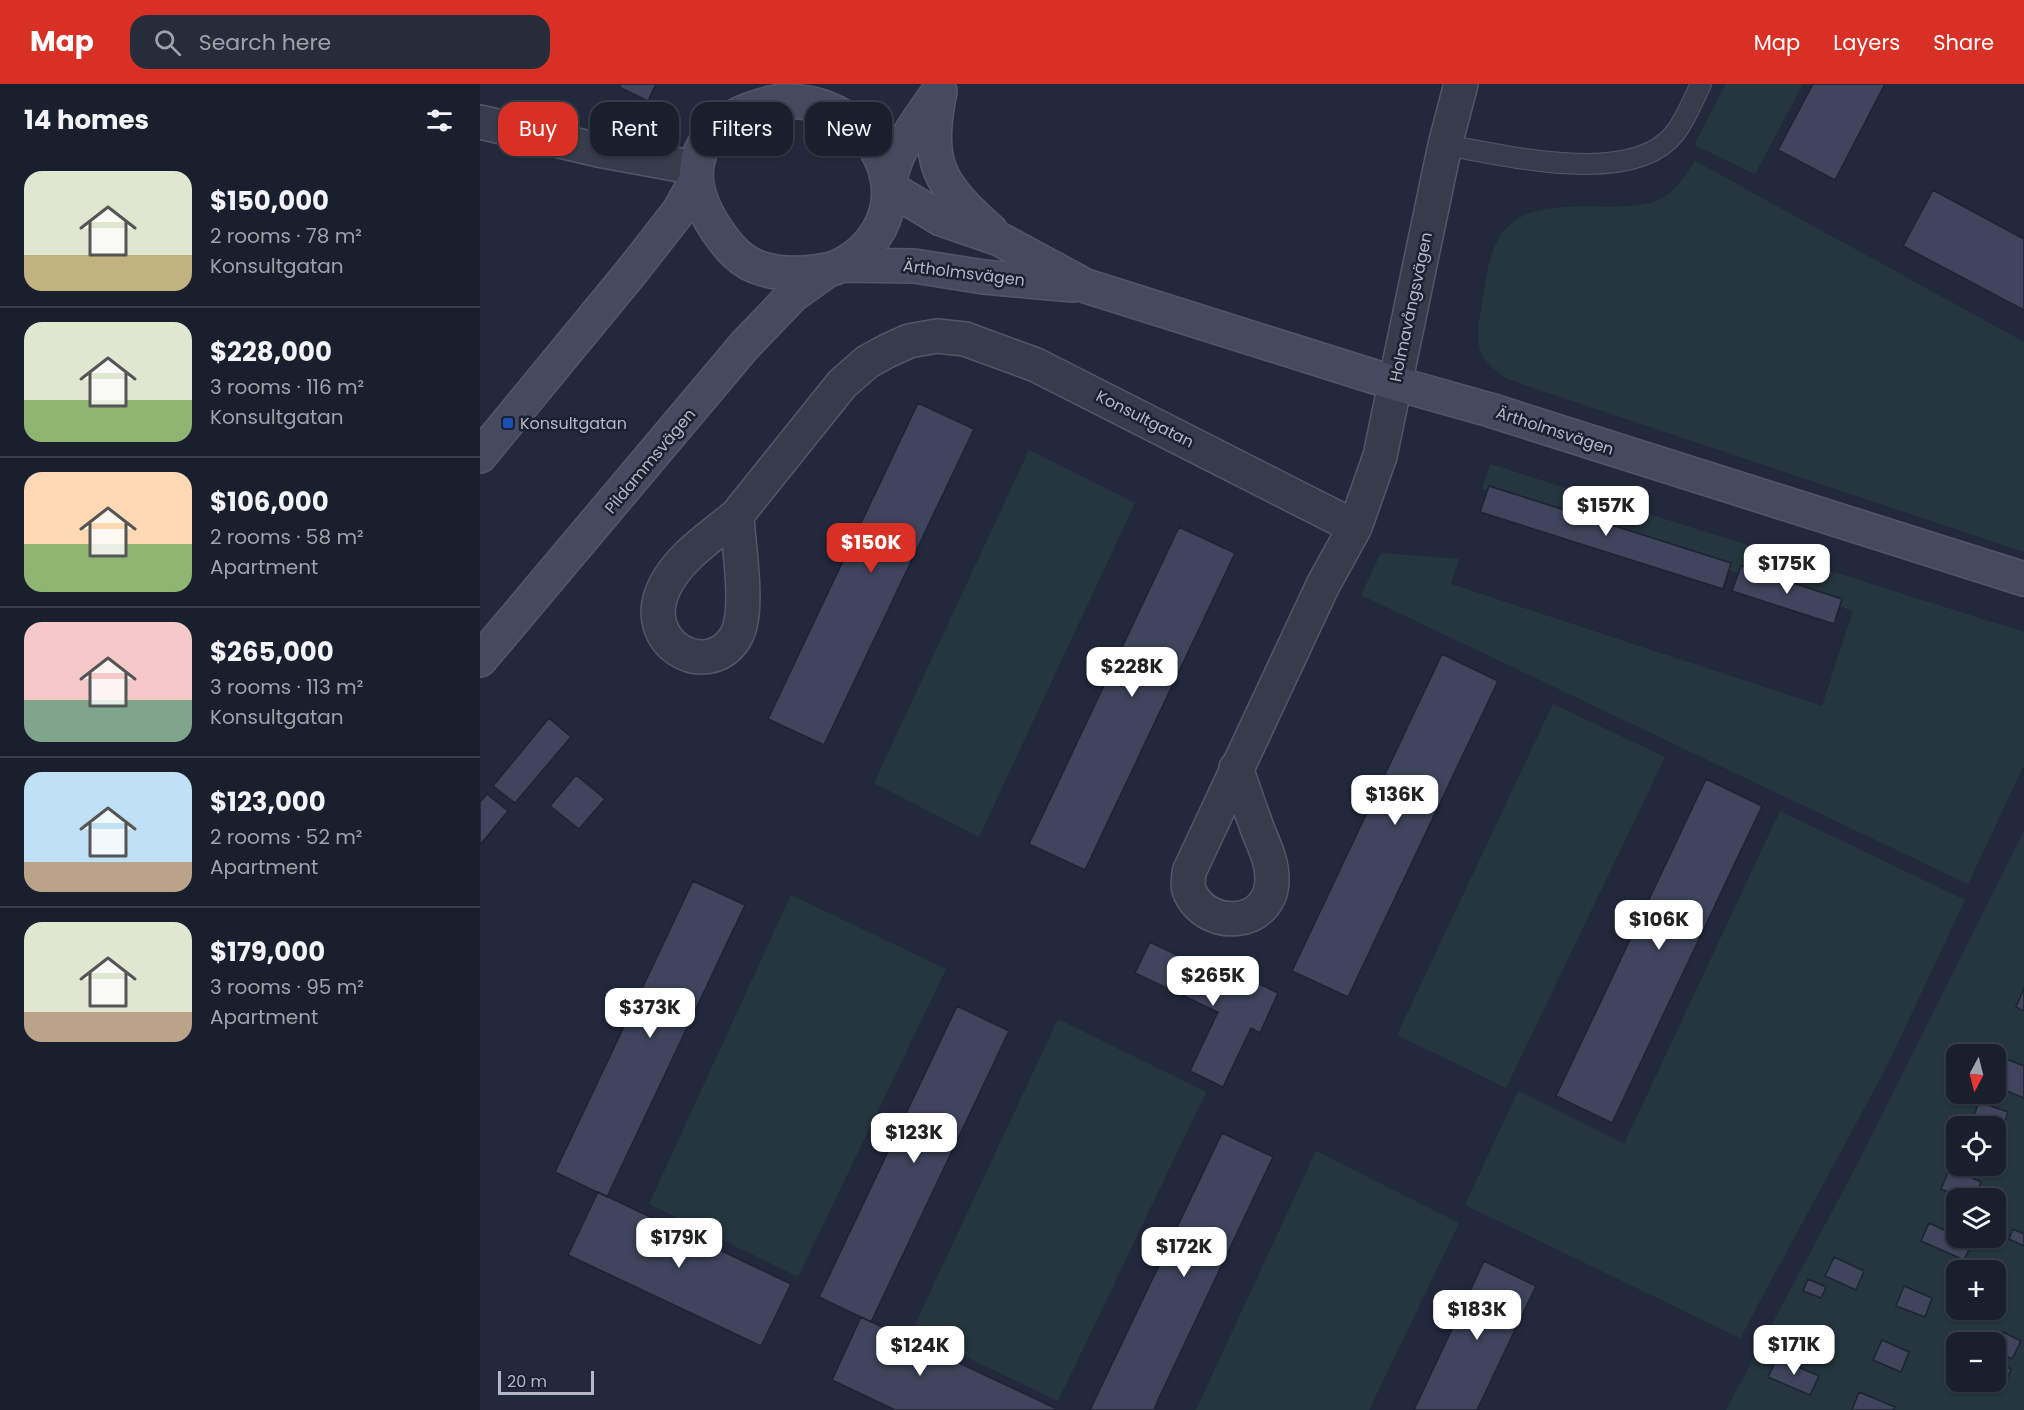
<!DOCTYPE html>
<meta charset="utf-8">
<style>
body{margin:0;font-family:Poppins,sans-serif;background:#272c3a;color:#f1f3f6;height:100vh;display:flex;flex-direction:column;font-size:22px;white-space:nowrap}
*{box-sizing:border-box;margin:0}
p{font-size:20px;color:#9fa2aa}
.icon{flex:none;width:33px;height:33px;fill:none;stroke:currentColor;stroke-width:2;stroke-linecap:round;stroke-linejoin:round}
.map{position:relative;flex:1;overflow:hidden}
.panel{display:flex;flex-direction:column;background:#1a1f2e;width:480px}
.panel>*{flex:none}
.guide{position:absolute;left:18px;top:18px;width:570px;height:54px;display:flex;gap:12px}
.needle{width:39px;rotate:187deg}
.fabs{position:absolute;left:1466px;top:960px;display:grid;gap:12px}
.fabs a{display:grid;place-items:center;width:60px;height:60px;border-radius:12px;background:#1a1f2e;box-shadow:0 2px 4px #0004,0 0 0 2px #383d4a;font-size:30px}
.scale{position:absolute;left:18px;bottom:15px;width:96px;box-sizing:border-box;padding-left:6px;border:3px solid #b3b7c8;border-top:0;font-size:16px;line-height:21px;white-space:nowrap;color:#b3b7c8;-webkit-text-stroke:4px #1c2131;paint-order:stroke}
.price{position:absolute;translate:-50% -51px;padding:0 14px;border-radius:12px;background:#fff;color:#222;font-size:20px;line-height:39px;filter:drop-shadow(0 2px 3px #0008)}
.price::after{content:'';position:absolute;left:50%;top:36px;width:18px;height:14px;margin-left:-9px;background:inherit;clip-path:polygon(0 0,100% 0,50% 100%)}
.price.current{background:#d93025;color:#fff}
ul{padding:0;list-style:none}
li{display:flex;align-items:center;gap:18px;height:150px;padding:0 24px}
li+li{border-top:2px solid #383d4a}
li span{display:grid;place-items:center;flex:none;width:168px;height:120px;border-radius:18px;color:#555}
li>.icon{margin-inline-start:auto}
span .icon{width:72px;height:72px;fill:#fffc;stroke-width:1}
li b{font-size:26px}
h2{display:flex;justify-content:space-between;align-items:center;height:72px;padding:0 24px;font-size:26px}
.tag{padding:0 21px;border-radius:18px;background:#1a1f2e;box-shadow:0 2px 4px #0004,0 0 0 2px #383d4a;font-size:21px;line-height:54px}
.tag.current{background:#d93025;color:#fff}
header{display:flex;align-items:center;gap:36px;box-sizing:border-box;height:84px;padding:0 30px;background:#d93025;color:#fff}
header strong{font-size:28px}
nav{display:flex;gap:33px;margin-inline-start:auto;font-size:21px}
.search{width:420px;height:54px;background:#272c3a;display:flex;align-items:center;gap:15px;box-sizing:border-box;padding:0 21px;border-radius:18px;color:#9fa2aa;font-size:22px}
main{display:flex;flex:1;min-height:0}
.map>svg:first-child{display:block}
.green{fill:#25363e;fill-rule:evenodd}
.building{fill:#3f455d;stroke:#1e2334;stroke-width:1.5}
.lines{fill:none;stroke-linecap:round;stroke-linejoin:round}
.lane-casing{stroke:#525768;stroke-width:22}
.street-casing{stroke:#525768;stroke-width:36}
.secondary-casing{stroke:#525768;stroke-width:36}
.lane{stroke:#373c4d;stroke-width:20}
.street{stroke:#373c4d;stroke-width:33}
.secondary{stroke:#454a60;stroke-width:33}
.transit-dot{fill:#1a4fb4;stroke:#1c2131;stroke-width:2}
.labels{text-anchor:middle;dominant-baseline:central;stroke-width:5;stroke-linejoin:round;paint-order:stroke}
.street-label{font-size:16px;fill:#b3b7c8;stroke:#1c2131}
.poi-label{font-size:16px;fill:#b3b7c8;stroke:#1c2131;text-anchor:start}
</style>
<header>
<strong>Map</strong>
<div class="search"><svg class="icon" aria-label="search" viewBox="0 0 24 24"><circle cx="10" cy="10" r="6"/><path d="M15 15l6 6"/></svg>Search here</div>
<nav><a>Map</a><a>Layers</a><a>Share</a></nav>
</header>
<main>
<section class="panel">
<h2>14 homes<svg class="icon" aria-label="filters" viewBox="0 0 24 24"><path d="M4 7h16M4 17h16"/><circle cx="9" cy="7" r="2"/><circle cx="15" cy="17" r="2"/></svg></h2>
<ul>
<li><span style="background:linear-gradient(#dfe7d0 70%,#c2b280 0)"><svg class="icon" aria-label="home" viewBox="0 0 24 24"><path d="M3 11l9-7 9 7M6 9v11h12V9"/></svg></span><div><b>$150,000</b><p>2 rooms · 78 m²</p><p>Konsultgatan</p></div></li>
<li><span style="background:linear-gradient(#dfe7d0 65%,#8fb573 0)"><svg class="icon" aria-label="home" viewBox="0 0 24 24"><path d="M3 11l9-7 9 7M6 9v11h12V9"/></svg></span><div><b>$228,000</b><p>3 rooms · 116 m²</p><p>Konsultgatan</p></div></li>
<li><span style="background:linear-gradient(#ffd9b3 60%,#8fb573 0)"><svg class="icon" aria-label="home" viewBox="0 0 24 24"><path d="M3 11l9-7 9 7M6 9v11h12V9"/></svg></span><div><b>$106,000</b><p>2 rooms · 58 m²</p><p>Apartment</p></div></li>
<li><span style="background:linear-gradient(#f6c9c9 65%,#7fa58c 0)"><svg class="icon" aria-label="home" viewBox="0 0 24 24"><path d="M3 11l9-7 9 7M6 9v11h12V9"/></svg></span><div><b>$265,000</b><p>3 rooms · 113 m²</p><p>Konsultgatan</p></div></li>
<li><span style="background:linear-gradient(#bfe0f5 75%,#b9a48a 0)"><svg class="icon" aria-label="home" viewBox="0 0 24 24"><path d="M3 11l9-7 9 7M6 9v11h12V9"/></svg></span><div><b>$123,000</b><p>2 rooms · 52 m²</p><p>Apartment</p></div></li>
<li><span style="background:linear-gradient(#dfe7d0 75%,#b9a48a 0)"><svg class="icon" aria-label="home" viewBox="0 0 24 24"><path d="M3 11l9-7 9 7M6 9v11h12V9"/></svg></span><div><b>$179,000</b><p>3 rooms · 95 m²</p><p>Apartment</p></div></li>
</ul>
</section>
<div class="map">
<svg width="1544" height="1326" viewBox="0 0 1544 1326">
<rect width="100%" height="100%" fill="#23293d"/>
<path class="green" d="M1246,0h77l-48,90 -61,-29z
M1215,77l329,181v210l-517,-173c-31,-22 -32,-33 -26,-70 4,-23 6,-50 18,-71 28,-49 108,-22 154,-36 19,-5 32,-26 42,-41z
M549,366l106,53 -156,334 -105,-54z
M1010,380l534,168v133l-56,119 -607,-289 20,-42 78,6 -8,25 371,122 31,-95 -371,-122z
M1073,620l112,53 -159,331 -109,-53z
M1300,727l185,89 -78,166 -147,272 -275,-133 53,-114 106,53z
M1544,747v579h-298l131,-245zM1476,970h39v40h-39zM1476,1042h39v40h-39zM1476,1114h39v40h-39zM1476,1186h39v40h-39zM1476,1258h39v40h-39z
M311,811l155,74 -148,308 -149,-73z
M578,935l148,73 -148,309 -146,-70z
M836,1067l143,72 -90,187h-173z"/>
<path class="building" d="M141,0h35l-8,17 -29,-14z
M1333,0h72l-50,96 -57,-30z
M1453,106l91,49v71l-121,-64z
M438,319l56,26 -150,316 -56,-26z
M1009,402l242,77 -8,26 -243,-77z
M699,443l56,26 -150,317 -56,-26z
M1261,482l101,33 -8,25 -102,-33z
M962,570l56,27 -150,316 -56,-26z
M69,634l22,19 -56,66 -22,-17z
M96,691l29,24 -26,30 -29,-23z
M1226,695l56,27 -150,317 -56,-27z
M7,710l21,17 -28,34v-43z
M213,797l52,24 -138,292 -52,-25z
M670,858l83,40 4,-9 41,20 -18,40 -9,-5 -28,59 -33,-16 28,-59 -83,-39z
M1544,904v23l-8,-4z
M477,922l52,25 -138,291 -52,-25z
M1518,972l26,10v32l-29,-12v-24z
M1499,1018l29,10 -10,29 -3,-1v-14h-25z
M742,1049l51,24 -115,243 -4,10h-64z
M1470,1084l31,14 -7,16h-10l-23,-9z
M118,1108l193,92 -30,62 -193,-91z
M1449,1139l43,20 -8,17 -43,-19z
M1533,1145l11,5v12l-15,-7z
M1354,1173l30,14 -8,19 -31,-14z
M1004,1177l52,25 -59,124h-63z
M1328,1195l18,8 -5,11 -18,-7z
M1424,1202l28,12 -7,19 -29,-11z
M381,1233l194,91 -1,2h-159l-63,-30z
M1523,1248l18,9 -9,18 -17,-9z
M1402,1256l27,12 -8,20 -28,-12z
M1297,1274l42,18 -9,19 -42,-18z
M1515,1278l16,7 -3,8 -13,-5z
M1379,1308l36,15 -2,3h-41z"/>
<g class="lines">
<g class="lane-casing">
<path id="lane" d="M965,61c60,10 188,43 230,-12 11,-14 18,-33 26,-49"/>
</g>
<g class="street-casing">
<path id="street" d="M0,38l118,28 98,18
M257,431c-25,21 -58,42 -72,71 -29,57 42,96 70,52 16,-25 3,-92 2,-123l105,-131 25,-22 20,-11 22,-10 28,-5 28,3 71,26 319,162
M756,684c7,19 13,38 20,57 6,17 16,34 16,53 1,50 -67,54 -83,12 -2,-5 0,-13 0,-18l134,-287 32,-58 25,-71 65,-311 16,-61"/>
</g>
<g class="secondary-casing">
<path id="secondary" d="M460,7c-14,72 -3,92 51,140
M301,17c16,0 30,1 45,7 59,23 87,95 36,143 -9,8 -23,17 -35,19 -21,4 -44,5 -64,-1 -22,-6 -35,-22 -47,-40 -45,-68 -8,-115 65,-128z
M410,96c6,-31 28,-59 46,-85
M410,104l51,31 58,20 87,47 308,97 96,27 534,169
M362,181l72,1 70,11 89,8
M0,372l153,-186 46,-59 16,-29
M0,576l265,-315 48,-50 35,-25"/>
</g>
<use href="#lane" class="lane"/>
<use href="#street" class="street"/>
<use href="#secondary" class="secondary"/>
</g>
<rect class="transit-dot" x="22" y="333" width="12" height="12" rx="3"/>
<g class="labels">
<g class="street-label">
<text transform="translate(484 189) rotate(7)">Ärtholmsvägen</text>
<text transform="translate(931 223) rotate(-78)">Holmavångsvägen</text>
<text transform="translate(665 335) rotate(27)">Konsultgatan</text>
<text transform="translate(1075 347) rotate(18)">Ärtholmsvägen</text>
<text transform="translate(170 377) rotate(-50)">Pildammsvägen</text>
</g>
<g class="poi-label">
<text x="40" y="339">Konsultgatan</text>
</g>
</g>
</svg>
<div class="fabs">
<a><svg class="needle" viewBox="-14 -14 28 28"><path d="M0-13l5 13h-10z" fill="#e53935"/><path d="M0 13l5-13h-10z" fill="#9fa2aa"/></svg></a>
<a><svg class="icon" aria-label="locate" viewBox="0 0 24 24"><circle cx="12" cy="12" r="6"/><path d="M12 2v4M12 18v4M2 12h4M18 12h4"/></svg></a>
<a><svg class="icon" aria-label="layers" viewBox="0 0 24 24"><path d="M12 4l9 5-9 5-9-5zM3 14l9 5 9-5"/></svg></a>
<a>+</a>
<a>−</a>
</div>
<div class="scale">20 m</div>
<b class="price" style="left:1126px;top:453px">$157K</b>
<b class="price current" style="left:391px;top:490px">$150K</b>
<b class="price" style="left:1307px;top:511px">$175K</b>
<b class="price" style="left:652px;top:614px">$228K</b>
<b class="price" style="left:915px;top:742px">$136K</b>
<b class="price" style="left:1179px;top:867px">$106K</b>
<b class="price" style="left:733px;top:923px">$265K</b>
<b class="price" style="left:170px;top:955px">$373K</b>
<b class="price" style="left:434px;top:1080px">$123K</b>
<b class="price" style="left:199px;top:1185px">$179K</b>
<b class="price" style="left:704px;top:1194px">$172K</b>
<b class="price" style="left:997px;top:1257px">$183K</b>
<b class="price" style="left:1314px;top:1292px">$171K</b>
<b class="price" style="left:440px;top:1293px">$124K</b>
<div class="guide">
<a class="tag current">Buy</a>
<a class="tag">Rent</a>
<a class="tag">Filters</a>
<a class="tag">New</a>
</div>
</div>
</main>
